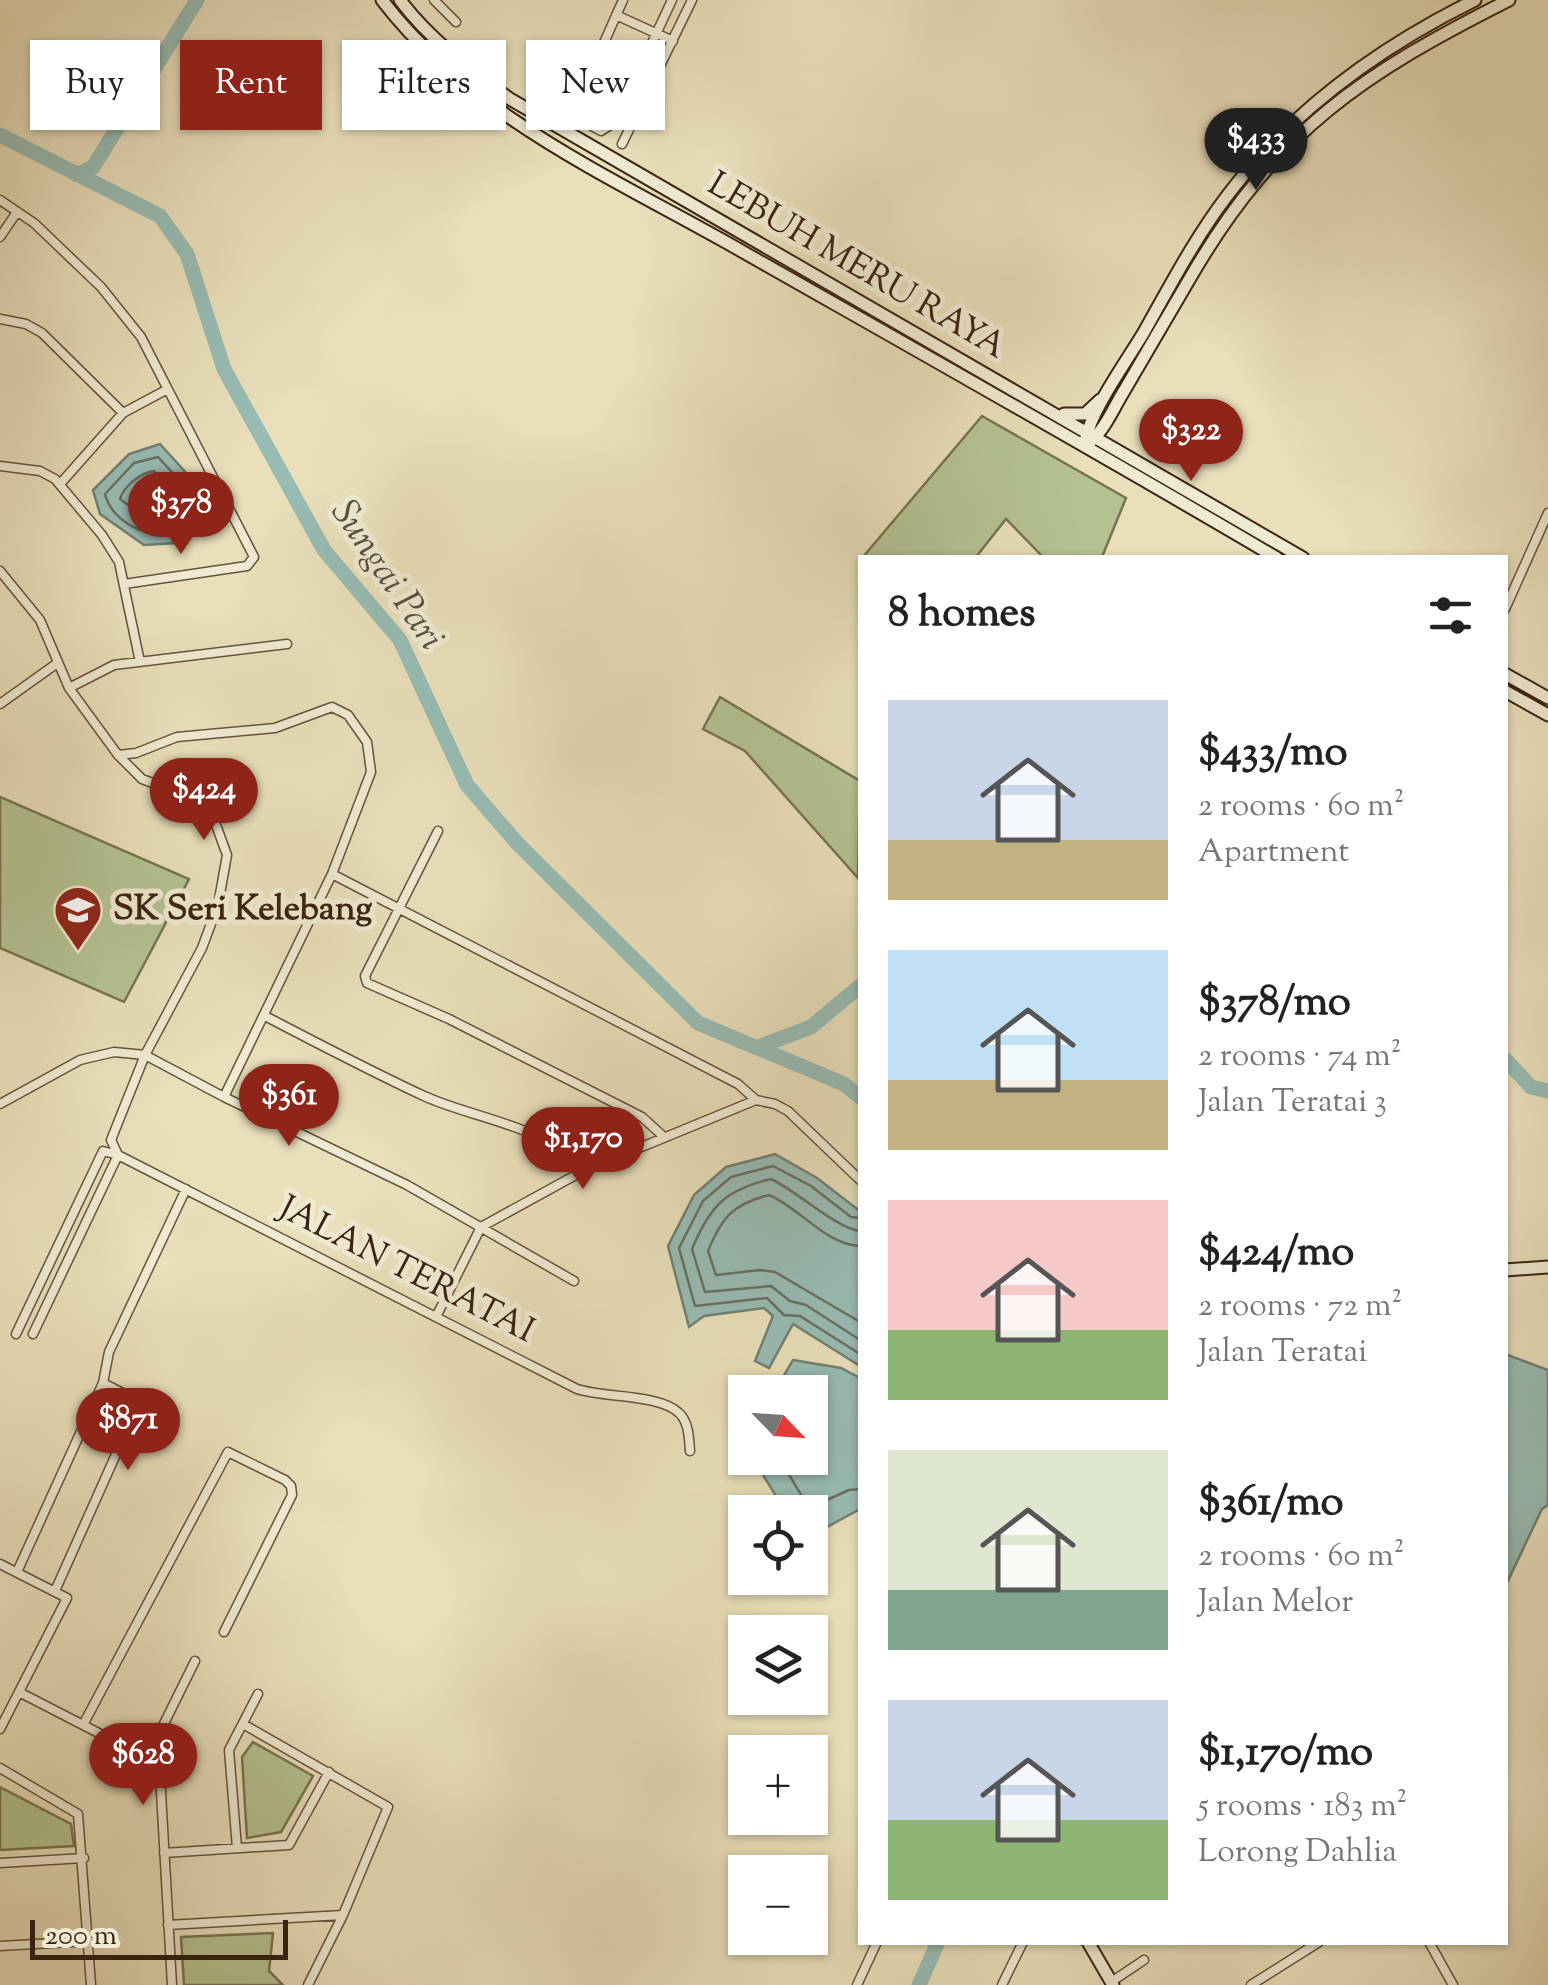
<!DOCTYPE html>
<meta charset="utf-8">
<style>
body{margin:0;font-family:"Sorts Mill Goudy",serif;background:#f2f2f2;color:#222;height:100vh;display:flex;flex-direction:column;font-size:38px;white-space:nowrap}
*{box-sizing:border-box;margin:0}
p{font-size:32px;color:#767676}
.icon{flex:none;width:55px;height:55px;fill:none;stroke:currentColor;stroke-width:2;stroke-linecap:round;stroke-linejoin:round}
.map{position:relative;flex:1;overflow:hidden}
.details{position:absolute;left:858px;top:555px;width:650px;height:1390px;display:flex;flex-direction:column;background:#fff;border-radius:0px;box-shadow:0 2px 8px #0004}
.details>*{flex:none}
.guide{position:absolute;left:30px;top:40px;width:678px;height:90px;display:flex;gap:20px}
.needle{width:65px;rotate:115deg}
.buttons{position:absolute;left:728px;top:1375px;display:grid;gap:20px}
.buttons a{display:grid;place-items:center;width:100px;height:100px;border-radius:0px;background:#fff;box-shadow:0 2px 8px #0004;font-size:50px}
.scale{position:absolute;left:30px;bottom:25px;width:258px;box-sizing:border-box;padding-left:10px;border:5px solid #3a2411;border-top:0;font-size:28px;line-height:35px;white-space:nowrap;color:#3a2411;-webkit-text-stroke:8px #f1ead3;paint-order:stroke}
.price{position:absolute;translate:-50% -85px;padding:0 22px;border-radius:35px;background:#8f2418;color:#fff;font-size:32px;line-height:65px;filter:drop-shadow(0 2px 5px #0008)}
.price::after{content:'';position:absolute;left:50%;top:60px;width:30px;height:22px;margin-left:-15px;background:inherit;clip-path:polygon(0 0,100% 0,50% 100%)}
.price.current{background:#222;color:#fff}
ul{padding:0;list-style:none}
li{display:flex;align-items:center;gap:30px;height:250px;padding:0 30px}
li span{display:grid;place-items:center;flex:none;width:280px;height:200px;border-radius:0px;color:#555}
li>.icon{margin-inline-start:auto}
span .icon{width:120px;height:120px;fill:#fffc;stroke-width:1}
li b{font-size:42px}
h2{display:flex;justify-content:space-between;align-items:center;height:120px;padding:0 30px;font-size:42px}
.pill{padding:0 35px;border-radius:0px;background:#fff;box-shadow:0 2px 8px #0004;font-size:35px;line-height:90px}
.pill.current{background:#8f2418;color:#fff}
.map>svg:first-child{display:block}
.green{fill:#b4c292;stroke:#777352;stroke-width:2.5}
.water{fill:#98bcb4;stroke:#727f73;stroke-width:2.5}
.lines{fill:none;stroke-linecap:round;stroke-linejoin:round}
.shore{stroke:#697062;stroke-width:2.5}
.river{stroke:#98bcb4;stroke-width:15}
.street-casing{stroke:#66533c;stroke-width:11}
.secondary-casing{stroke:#3a2411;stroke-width:15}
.street{stroke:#f1ead3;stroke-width:8}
.secondary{stroke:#f1ead3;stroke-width:11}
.labels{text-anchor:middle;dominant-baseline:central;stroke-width:10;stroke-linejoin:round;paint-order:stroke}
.street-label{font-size:35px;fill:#3a2411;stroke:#f1ead3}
.poi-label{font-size:35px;font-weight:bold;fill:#3a2411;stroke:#f1ead3;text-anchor:start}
.water-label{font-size:38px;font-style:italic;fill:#565242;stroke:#f1ead3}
</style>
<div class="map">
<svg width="1548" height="1985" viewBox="0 0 1548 1985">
<rect width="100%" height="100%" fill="#e9dfbb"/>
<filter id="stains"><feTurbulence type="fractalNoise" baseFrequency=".002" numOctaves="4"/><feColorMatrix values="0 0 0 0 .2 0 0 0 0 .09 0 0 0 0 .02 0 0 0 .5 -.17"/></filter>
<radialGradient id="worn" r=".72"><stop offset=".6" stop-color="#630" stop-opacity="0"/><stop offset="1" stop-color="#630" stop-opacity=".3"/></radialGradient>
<path class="green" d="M982,416l144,82 -24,59h-59l-37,-38 -30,38h-113z
M720,697l140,84 -2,97 -113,-127 -42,-22z
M0,797l189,82 -65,123 -124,-54z
M253,1742l60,34 -32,56 -34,6 -5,-81z
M0,1787l71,37 3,22 -74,4z
M273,1933l-4,38 14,14h-99l-3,-48z"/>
<path class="water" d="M160,444l29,32 12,56 -24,11 -33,2 -44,-31 -7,-24 36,-36z
M775,1154l42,24 43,33v155l-67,-42 -24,44 -14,-7 18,-45 -9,-8 -60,8 -15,11 -21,-81 26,-51 32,-28z
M1505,1354l43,16v135l-6,4 -37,78z
M793,1360l48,8 19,10v131l-44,24 -6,-3v-18h-24l-31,-50 1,-4h54v-66h-36z"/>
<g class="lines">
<path class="shore" d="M158,457l22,24 9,43c-26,23 -76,3 -84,-30l29,-31z
M154,471l14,16 7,29 -4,5h-21l-30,-22c4,-13 20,-26 34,-28z
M860,1218l-9,-1 -40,-31 -38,-20 -42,11 -28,24 -24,47 16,58 72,-8 17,17 16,1 60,38
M860,1231c-23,-2 -63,-40 -89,-52 -46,11 -61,27 -79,70l13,43 66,-6 19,15 16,4 54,35
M860,1246c-34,-1 -60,-38 -91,-51 -36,9 -47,22 -61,56l8,24 44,-5 15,2 85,50
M779,1458l30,50 40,-18 11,-1"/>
<path class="river" d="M0,135l160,81 27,38 37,115 100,181 76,90 67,145 50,58 181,180 146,61 16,13
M77,175l16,-8 104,-167
M758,1047l53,-20 49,-41
M1505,1059l26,28 17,4
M919,1985l19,-43"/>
<g class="street-casing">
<path id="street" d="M434,0l22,22
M623,0l-49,110 5,9 22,12 14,-9 57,-122
M616,15l57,26
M622,144l70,-144
M0,200l34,23 67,64 40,50 113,220 -7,9 -123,18
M0,237l17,-25
M0,319l26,5 16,9 81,80
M0,466l40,5 15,8 47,56 17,27 21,100
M60,484l63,-71 43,-23
M0,571l40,49 29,68 49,67 24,24 45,17 25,18 15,41 -9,50 -16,43 -57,107 -34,85 7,15
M1505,609l43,-96
M69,688l45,-23 173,-21
M0,704l56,-40
M118,755l18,-2 41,-16 98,-9 57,-21 16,8 19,27 4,30 -39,102 -108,223
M438,831l-73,145 2,7 82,36 193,98 22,20
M332,874l406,210 18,16
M265,1016c52,27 105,55 159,80 50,23 123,29 159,75
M0,1104l80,-44 34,-8 31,3 79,42 183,88 167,96
M436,1317l45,-90 102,-56 173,-71 19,4 13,7 72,69
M16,1334l87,-183 15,4 459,234c27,9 83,5 102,24 10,9 10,26 11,38
M33,1334l85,-179
M0,1564l67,34 -67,131
M17,1572l86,-189 6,-31 77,-163
M55,1591l83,-186 -2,-5 -33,-17
M19,1692l128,66 13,17 12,210
M243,1724l145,83 -45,108 -35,70
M83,1725l145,-273 57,28 6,6 1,9 -68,137
M147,1758l48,-97
M0,1768l78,46 13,171
M237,1848l-8,-98 29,-56
M164,1853l125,-8 40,-73
M0,1863l84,-5
M168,1925l175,-10
M1429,1942l24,43
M0,1946l89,-5
M1111,1982l33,-22
M857,1985l20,-43
M1002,1985l21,-43
M1251,1985l68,-43"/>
</g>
<g class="secondary-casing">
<path id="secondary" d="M382,0c91,119 236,180 363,253 178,101 356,201 532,305
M400,0c30,40 70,69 110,99l793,459
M1064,414h21l15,-14
M1086,438c6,-29 42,-79 58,-106 26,-46 51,-94 83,-136 65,-86 153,-149 248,-196
M1091,441c14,-12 23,-34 33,-50 23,-40 46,-79 69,-118 84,-143 171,-200 316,-273
M1505,674l43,24
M1505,691l43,24
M1505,1270l43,-3
M1088,1942l25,43"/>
</g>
<use href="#street" class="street"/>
<use href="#secondary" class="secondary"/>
</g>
<defs>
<g id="school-pin" transform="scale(2.5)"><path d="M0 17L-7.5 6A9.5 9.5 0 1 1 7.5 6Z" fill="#8f2418" stroke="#f1ead3"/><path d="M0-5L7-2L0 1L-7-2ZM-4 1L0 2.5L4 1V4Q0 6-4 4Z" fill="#fff"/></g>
</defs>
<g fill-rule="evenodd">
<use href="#school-pin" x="78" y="910"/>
</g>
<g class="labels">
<g class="street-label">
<text transform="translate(856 267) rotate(30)">LEBUH MERU RAYA</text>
<text transform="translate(406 1271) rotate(27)">JALAN TERATAI</text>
</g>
<g class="poi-label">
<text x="113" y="910">SK Seri Kelebang</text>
</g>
<g class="water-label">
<text transform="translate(386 576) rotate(56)">Sungai Pari</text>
</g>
</g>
<rect width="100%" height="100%" filter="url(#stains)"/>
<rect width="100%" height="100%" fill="url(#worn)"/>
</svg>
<div class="buttons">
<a><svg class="needle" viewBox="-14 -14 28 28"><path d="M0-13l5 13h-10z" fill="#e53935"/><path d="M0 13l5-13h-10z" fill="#767676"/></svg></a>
<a><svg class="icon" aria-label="locate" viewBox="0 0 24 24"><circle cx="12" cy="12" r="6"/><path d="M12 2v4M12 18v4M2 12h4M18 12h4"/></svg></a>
<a><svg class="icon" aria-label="layers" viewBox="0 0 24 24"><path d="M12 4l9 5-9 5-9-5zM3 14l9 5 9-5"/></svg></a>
<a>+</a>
<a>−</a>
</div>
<div class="scale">200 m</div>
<b class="price current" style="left:1256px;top:193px">$433</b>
<b class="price" style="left:1191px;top:484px">$322</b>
<b class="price" style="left:181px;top:557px">$378</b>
<b class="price" style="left:204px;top:843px">$424</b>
<b class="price" style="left:289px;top:1149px">$361</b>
<b class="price" style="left:583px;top:1192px">$1,170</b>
<b class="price" style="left:128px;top:1473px">$871</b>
<b class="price" style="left:143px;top:1808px">$628</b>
<div class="guide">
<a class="pill">Buy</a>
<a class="pill current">Rent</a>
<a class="pill">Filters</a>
<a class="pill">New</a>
</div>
<section class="details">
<h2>8 homes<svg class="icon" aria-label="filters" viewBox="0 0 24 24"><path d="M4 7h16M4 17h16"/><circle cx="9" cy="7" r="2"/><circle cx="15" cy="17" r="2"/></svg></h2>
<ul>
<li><span style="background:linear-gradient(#c9d6e8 70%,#c2b280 0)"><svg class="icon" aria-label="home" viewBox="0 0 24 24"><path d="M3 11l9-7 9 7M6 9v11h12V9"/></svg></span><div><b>$433/mo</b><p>2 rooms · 60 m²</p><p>Apartment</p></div></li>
<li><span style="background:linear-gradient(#bfe0f5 65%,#c2b280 0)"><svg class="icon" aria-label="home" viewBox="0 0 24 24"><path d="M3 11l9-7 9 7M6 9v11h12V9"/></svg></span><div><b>$378/mo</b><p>2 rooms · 74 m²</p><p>Jalan Teratai 3</p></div></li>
<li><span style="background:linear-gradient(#f6c9c9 65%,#8fb573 0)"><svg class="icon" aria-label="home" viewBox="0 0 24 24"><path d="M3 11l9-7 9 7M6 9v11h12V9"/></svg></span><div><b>$424/mo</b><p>2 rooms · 72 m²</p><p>Jalan Teratai</p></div></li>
<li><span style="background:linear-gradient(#dfe7d0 70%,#7fa58c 0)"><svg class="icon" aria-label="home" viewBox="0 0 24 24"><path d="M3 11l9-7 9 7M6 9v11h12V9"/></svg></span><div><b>$361/mo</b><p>2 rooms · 60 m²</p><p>Jalan Melor</p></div></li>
<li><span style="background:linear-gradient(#c9d6e8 60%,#8fb573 0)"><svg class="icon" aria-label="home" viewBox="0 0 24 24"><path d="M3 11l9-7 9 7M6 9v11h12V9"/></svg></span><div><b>$1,170/mo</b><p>5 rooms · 183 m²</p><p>Lorong Dahlia</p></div></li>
</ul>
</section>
</div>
